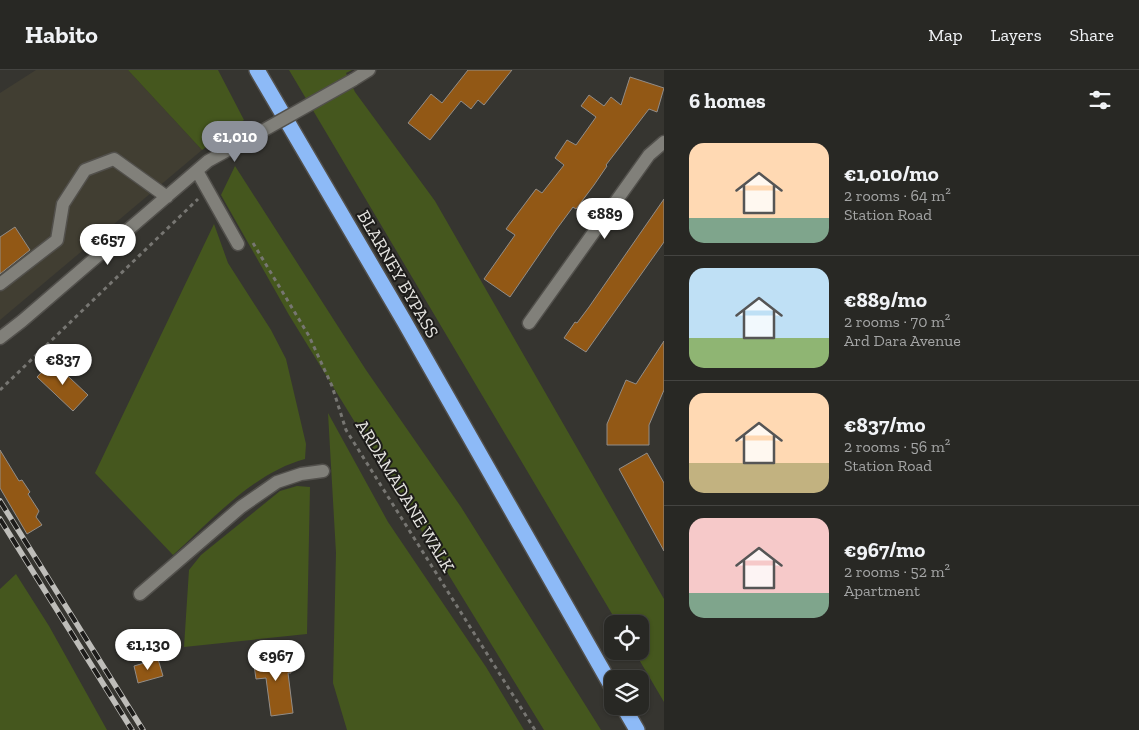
<!DOCTYPE html>
<meta charset="utf-8">
<style>
body{margin:0;font-family:"Zilla Slab",serif;background:#343431;color:#f1f3f6;height:100vh;display:flex;flex-direction:column;font-size:19px;white-space:nowrap}
*{box-sizing:border-box;margin:0}
p{font-size:16px;color:#a5a6a6}
.icon{flex:none;width:28px;height:28px;fill:none;stroke:currentColor;stroke-width:2;stroke-linecap:round;stroke-linejoin:round}
.map{position:relative;flex:1;overflow:hidden}
.sheet{display:flex;flex-direction:column;background:#282824;width:475px}
.sheet>*{flex:none}
.buttons{position:absolute;left:604px;top:545px;display:grid;gap:10px}
.buttons a{display:grid;place-items:center;width:45px;height:45px;border-radius:10px;background:#282824;box-shadow:0 1px 4px #0004,0 0 0 1px #444441;font-size:25px}
.price{position:absolute;translate:-50% -42px;padding:0 11px;border-radius:18px;background:#fff;color:#222;font-size:16px;line-height:32px;filter:drop-shadow(0 1px 2px #0008)}
.price::after{content:'';position:absolute;left:50%;top:30px;width:15px;height:11px;margin-left:-8px;background:inherit;clip-path:polygon(0 0,100% 0,50% 100%)}
.price.selected{background:#8c9099;color:#fff}
ul{padding:0;list-style:none}
li{display:flex;align-items:center;gap:15px;height:125px;padding:0 25px}
li+li{border-top:1px solid #444441}
li span{display:grid;place-items:center;flex:none;width:140px;height:100px;border-radius:15px;color:#555}
li>.icon{margin-inline-start:auto}
span .icon{width:60px;height:60px;fill:#fffc;stroke-width:1}
li b{font-size:21px}
h2{display:flex;justify-content:space-between;align-items:center;height:60px;padding:0 25px;font-size:21px}
header{display:flex;align-items:center;gap:30px;box-sizing:border-box;height:70px;padding:0 25px;background:#282824;border-bottom:1px solid #444441}
header strong{font-size:24px}
nav{display:flex;gap:28px;margin-inline-start:auto;font-size:18px}
main{display:flex;flex:1;min-height:0}
.map>svg:first-child{display:block}
.built{fill:#413e32}
.green{fill:#45571e}
.building{fill:#925815;stroke:#928d88}
.lines{fill:none;stroke-linecap:round;stroke-linejoin:round}
.minor-casing{stroke:#52504c;stroke-width:15}
.highway-casing{stroke:#52504c;stroke-width:18}
.path{stroke:#777672;stroke-width:3;stroke-dasharray:4 4;stroke-linecap:butt}
.minor{stroke:#81807a;stroke-width:12}
.highway{stroke:#8dbaf7;stroke-width:15}
.rail-casing{stroke:#bebdb9;stroke-width:5.5}
.rail{stroke:#1d1c1a;stroke-width:4;stroke-dasharray:11;stroke-linecap:butt}
.minor-bridge-casing{stroke:#52504c;stroke-width:15;stroke-linecap:butt}
.minor-bridge{stroke:#81807a;stroke-width:12}
.labels{text-anchor:middle;dominant-baseline:central;stroke-width:4;stroke-linejoin:round;paint-order:stroke}
.street-label{font-size:18px;fill:#e5e4e0;stroke:#1d1c1a}
</style>
<header>
<strong>Habito</strong>
<nav><a>Map</a><a>Layers</a><a>Share</a></nav>
</header>
<main>
<div class="map">
<svg width="664" height="660" viewBox="0 0 664 660">
<rect width="100%" height="100%" fill="#363530"/>
<path class="built" d="M36,0h92l74,80 -202,170v-227z"/>
<path class="green" d="M128,0h90l26,50 -42,30z
M289,0h63l-6,3 9,19 80,109 229,398v103l-30,-51h6v-27h-22z
M235,96l131,204 95,137 140,223h-57l-255,-415 -68,-120z
M214,154l14,39 43,67 15,29 20,85 -1,15c-52,14 -93,61 -132,96l-78,-82z
M328,343l60,109 98,145 38,63h-177l-14,-47 3,-130z
M297,416l13,1 -3,147 -123,13 5,-77 12,-15 79,-64z
M16,504l33,52 58,104h-107v-141z"/>
<path class="building" d="M468,0h44l-28,35 -6,-5 -7,9 -10,-8 -31,39 -22,-17 23,-29 11,9z
M630,7l34,11 -7,24 -8,-3 -43,56 1,1 -13,19 -18,24 -3,-2 -17,23 -46,67 -26,-18 31,-44 -9,-6 30,-40 6,4 22,-28 -9,-7 12,-18 9,5 20,-28 -15,-11 8,-11 15,11 7,-9 10,8z
M664,129v43l-78,110 -22,-14 11,-16 2,1 12,-16z
M15,157l15,23 -30,24v-37z
M664,271v49l-15,35v20h-42v-21l19,-44 10,4z
M52,291l36,34 -15,16 -36,-34z
M0,380l19,31 3,-1 8,12 -2,2 11,17 -3,6 6,8 -15,9 -27,-46z
M647,383l17,30v68l-45,-82z
M288,584l3,19h-3l5,40 -22,3 -5,-38 -10,1 -3,-21z
M158,589l5,17 -25,7 -4,-17z"/>
<g class="lines">
<g class="minor-casing">
<path id="minor" d="M353,10l16,-10
M197,101l41,73
M0,214l57,-44 6,-36 22,-34 29,-11 53,38
M529,253l120,-168 15,-13
M0,268l22,-17 186,-160 49,-27
M140,524l101,-87 36,-25 24,-8 22,-3"/>
</g>
<g class="highway-casing">
<path id="highway" d="M257,0l147,251 208,366
M623,636l14,24"/>
</g>
<path class="path" d="M253,173l56,93 23,50 14,44 189,300
M0,320l198,-191"/>
<use href="#minor" class="minor"/>
<use href="#highway" class="highway"/>
<g class="rail-casing">
<path id="rail" d="M0,431l143,229
M0,449l132,211"/>
</g>
<use href="#rail" class="rail"/>
<g class="minor-bridge-casing">
<path id="minor-bridge" d="M257,64l96,-54"/>
</g>
<use href="#minor-bridge" class="minor-bridge"/>
</g>
<g class="labels">
<g class="street-label">
<text transform="translate(398 204) rotate(60)">BLARNEY BYPASS</text>
<text transform="translate(405 426) rotate(59)">ARDAMADANE WALK</text>
</g>
</g>
</svg>
<div class="buttons">
<a><svg class="icon" aria-label="locate" viewBox="0 0 24 24"><circle cx="12" cy="12" r="6"/><path d="M12 2v4M12 18v4M2 12h4M18 12h4"/></svg></a>
<a><svg class="icon" aria-label="layers" viewBox="0 0 24 24"><path d="M12 4l9 5-9 5-9-5zM3 14l9 5 9-5"/></svg></a>
</div>
<b class="price selected" style="left:235px;top:93px">€1,010</b>
<b class="price" style="left:605px;top:170px">€889</b>
<b class="price" style="left:108px;top:196px">€657</b>
<b class="price" style="left:63px;top:316px">€837</b>
<b class="price" style="left:148px;top:601px">€1,130</b>
<b class="price" style="left:276px;top:612px">€967</b>
</div>
<section class="sheet">
<h2>6 homes<svg class="icon" aria-label="filters" viewBox="0 0 24 24"><path d="M4 7h16M4 17h16"/><circle cx="9" cy="7" r="2"/><circle cx="15" cy="17" r="2"/></svg></h2>
<ul>
<li><span style="background:linear-gradient(#ffd9b3 75%,#7fa58c 0)"><svg class="icon" aria-label="home" viewBox="0 0 24 24"><path d="M3 11l9-7 9 7M6 9v11h12V9"/></svg></span><div><b>€1,010/mo</b><p>2 rooms · 64 m²</p><p>Station Road</p></div></li>
<li><span style="background:linear-gradient(#bfe0f5 70%,#8fb573 0)"><svg class="icon" aria-label="home" viewBox="0 0 24 24"><path d="M3 11l9-7 9 7M6 9v11h12V9"/></svg></span><div><b>€889/mo</b><p>2 rooms · 70 m²</p><p>Ard Dara Avenue</p></div></li>
<li><span style="background:linear-gradient(#ffd9b3 70%,#c2b280 0)"><svg class="icon" aria-label="home" viewBox="0 0 24 24"><path d="M3 11l9-7 9 7M6 9v11h12V9"/></svg></span><div><b>€837/mo</b><p>2 rooms · 56 m²</p><p>Station Road</p></div></li>
<li><span style="background:linear-gradient(#f6c9c9 75%,#7fa58c 0)"><svg class="icon" aria-label="home" viewBox="0 0 24 24"><path d="M3 11l9-7 9 7M6 9v11h12V9"/></svg></span><div><b>€967/mo</b><p>2 rooms · 52 m²</p><p>Apartment</p></div></li>
</ul>
</section>
</main>
